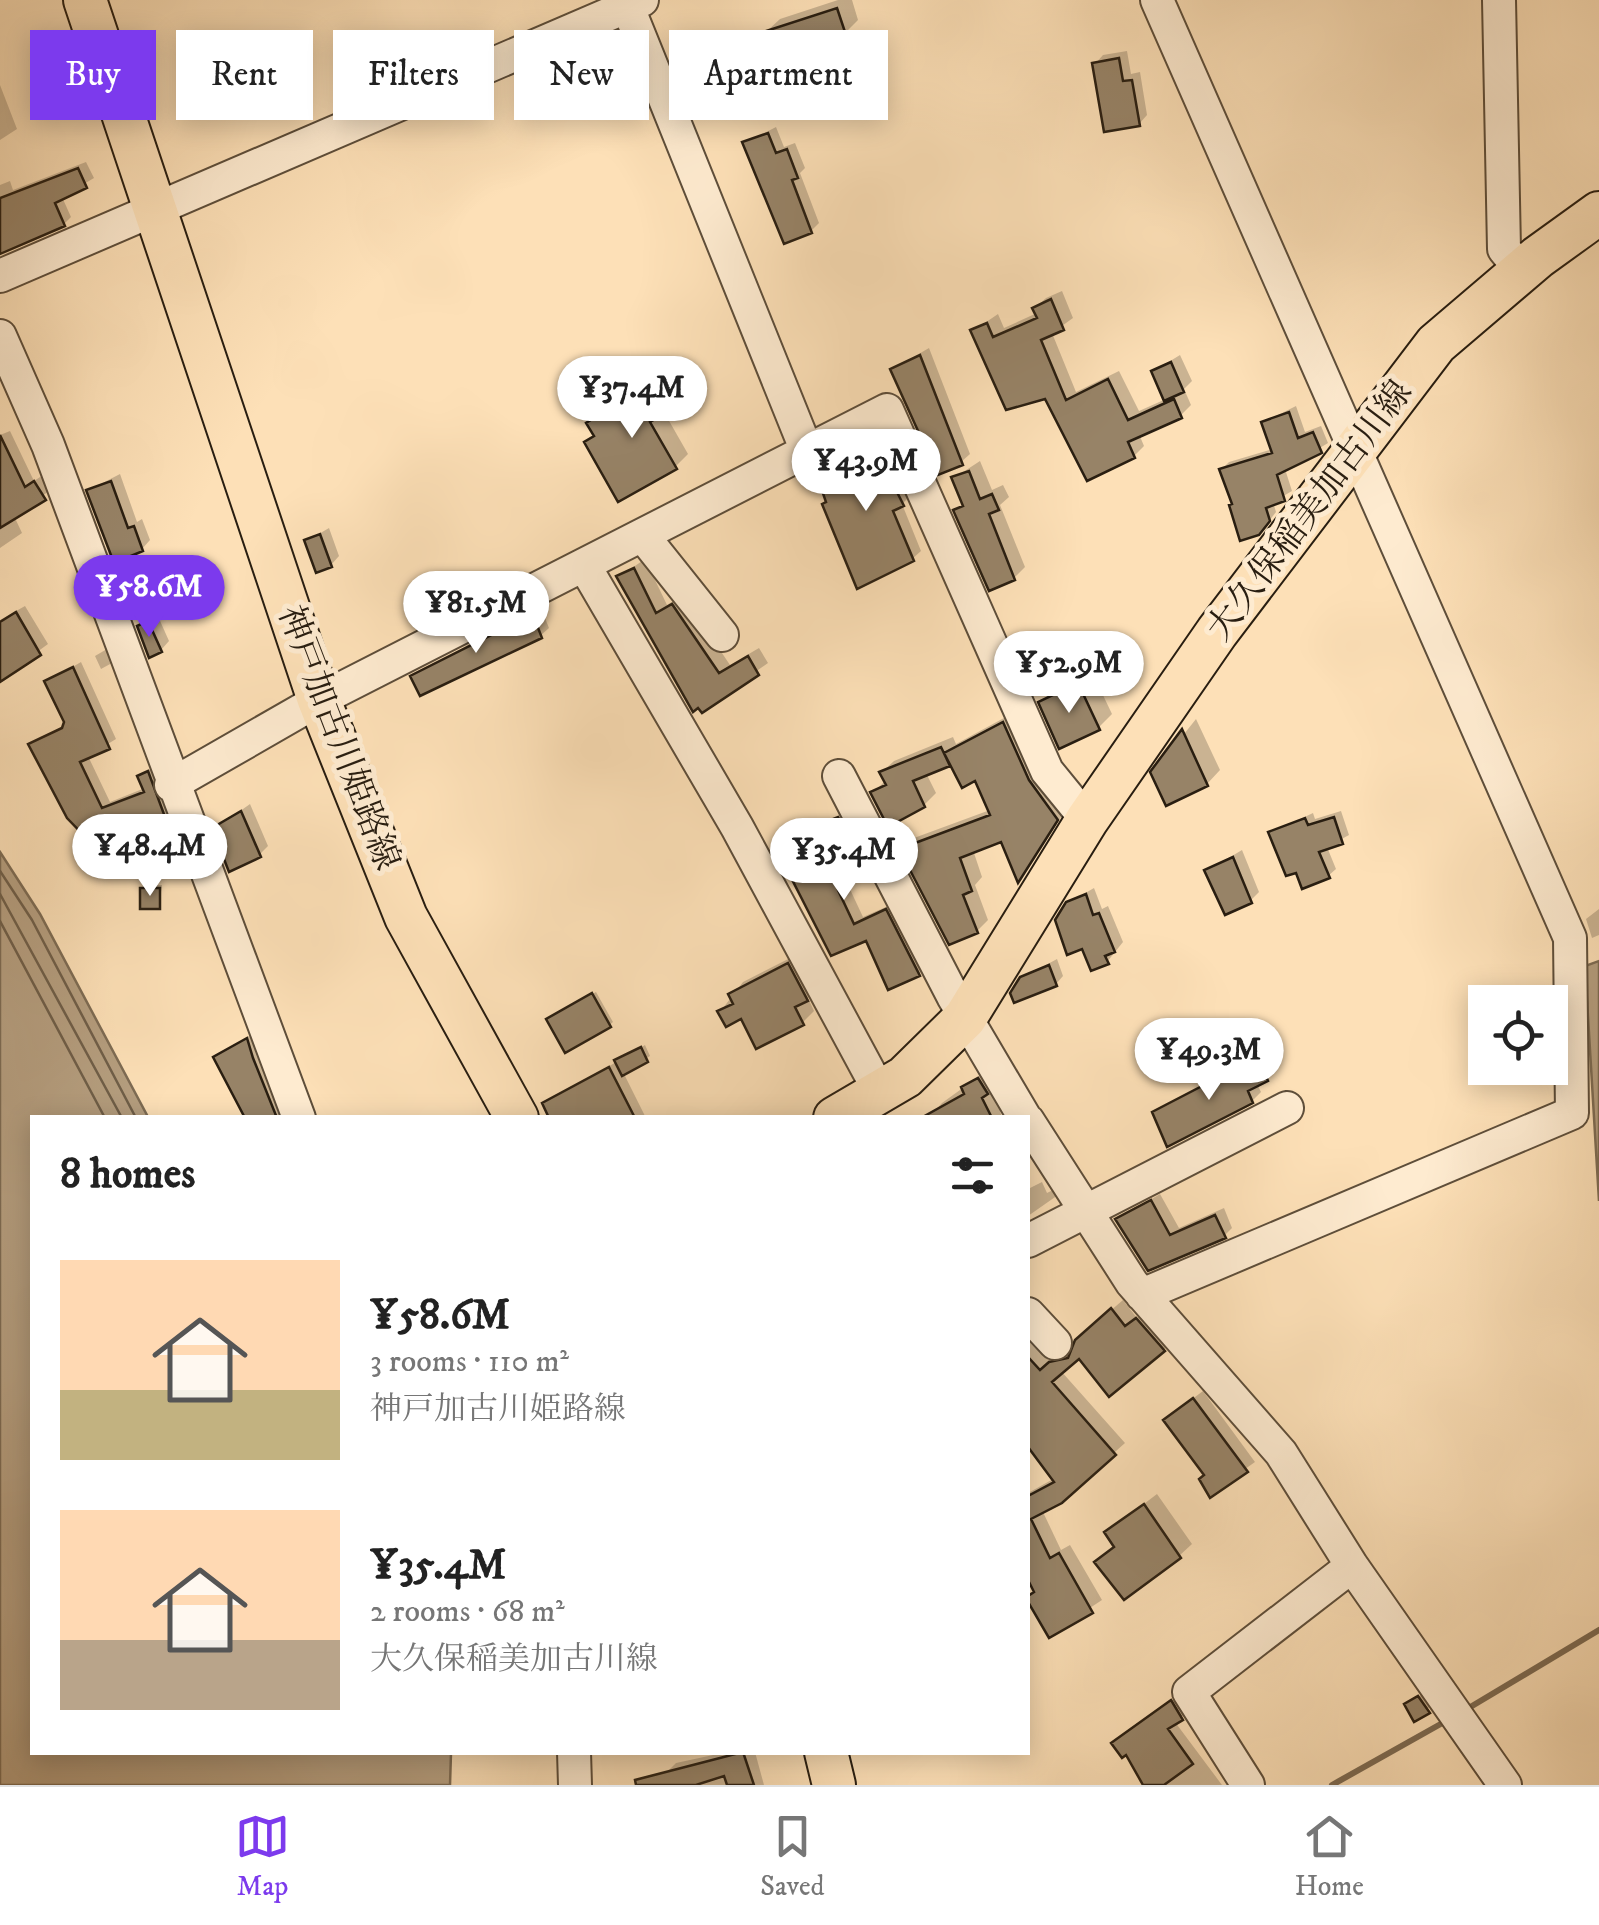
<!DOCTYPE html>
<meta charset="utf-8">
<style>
body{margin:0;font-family:"IM FELL DW Pica","Noto Serif JP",serif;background:#f2f2f2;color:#222;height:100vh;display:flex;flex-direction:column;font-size:38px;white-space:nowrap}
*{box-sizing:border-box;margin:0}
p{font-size:32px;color:#767676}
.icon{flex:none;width:55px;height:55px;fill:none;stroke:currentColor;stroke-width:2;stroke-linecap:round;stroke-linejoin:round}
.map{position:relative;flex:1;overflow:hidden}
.sheet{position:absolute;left:30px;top:1115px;width:1000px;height:640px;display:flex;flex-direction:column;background:#fff;border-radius:0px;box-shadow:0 5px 25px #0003}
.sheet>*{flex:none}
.banner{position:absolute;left:30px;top:30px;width:1000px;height:90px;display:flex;gap:20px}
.tools{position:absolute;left:1468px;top:985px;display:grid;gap:20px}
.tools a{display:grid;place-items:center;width:100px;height:100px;border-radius:0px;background:#fff;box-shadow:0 5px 25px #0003;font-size:50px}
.price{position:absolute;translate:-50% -85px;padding:0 22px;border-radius:35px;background:#fff;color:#222;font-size:32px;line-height:65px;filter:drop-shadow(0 2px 5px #0008)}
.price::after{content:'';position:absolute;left:50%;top:60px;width:30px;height:22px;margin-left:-15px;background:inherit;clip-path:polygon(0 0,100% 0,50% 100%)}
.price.on{background:#7c3aed;color:#fff}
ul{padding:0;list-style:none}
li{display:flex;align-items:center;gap:30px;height:250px;padding:0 30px}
li span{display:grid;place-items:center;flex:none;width:280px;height:200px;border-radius:0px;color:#555}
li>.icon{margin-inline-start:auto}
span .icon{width:120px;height:120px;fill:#fffc;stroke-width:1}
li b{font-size:42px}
h2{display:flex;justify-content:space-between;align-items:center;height:120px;padding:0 30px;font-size:42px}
.tag{padding:0 35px;border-radius:0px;background:#fff;box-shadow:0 5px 25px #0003;font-size:35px;line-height:90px}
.tag.on{background:#7c3aed;color:#fff}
.dock{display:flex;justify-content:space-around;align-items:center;height:140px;border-top:2px solid #e0e0e0;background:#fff;font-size:28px;color:#767676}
.dock a{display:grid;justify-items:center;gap:5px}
.dock .on{color:#7c3aed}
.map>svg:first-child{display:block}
.water{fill:#b59e7f;stroke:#7d6b53;stroke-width:2.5}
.shadow{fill:#0003;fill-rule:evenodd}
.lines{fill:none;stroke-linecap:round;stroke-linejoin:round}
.shore{stroke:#6f5e48;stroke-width:2.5}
.stream{stroke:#7d6b53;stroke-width:6}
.building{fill:#978367;stroke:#291e11;stroke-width:2.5}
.minor-casing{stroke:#5e4e3a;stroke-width:36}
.major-casing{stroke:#291e11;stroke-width:46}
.minor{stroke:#feebd0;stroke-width:32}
.major{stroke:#fde0b7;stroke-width:42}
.labels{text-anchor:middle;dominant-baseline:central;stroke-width:10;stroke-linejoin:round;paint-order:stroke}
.street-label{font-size:35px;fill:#291e11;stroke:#feebd0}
</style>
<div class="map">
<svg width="1599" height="1785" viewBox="0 0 1599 1785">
<rect width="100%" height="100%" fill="#fde0b7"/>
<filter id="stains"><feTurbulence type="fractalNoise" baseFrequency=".002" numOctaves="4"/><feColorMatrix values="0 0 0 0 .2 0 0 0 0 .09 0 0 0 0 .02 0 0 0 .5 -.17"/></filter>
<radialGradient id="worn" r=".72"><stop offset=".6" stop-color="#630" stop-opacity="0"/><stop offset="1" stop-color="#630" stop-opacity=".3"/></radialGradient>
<path class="water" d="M0,852l40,62 108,203 -116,1v634l419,1 -1,32h-450z
M1599,961v240l-14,-235z"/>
<path class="shadow" d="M838,0h14l6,20 -11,11 16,48 -14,14 -83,-61 14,-13z
M1127,51l4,23 9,-2 7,43 -8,9 -44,-60 8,-9z
M0,85l17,44 -17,11z
M776,127l8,20 11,-4 10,25 -5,5 19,50 -8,8 -66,-88z
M86,162l8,16 -32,19 9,20 -7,7 -64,23v-62l10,-4 3,9z
M1062,291l11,27 -21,15 24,59 43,-21 20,40 27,-12 -12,-28 26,-16 12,26 -8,8 7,16 -10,10 -42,19 5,12 -10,10 -88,-60 -73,-65 25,-17 6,14 33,-15 -2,-5 11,-10z
M929,348l41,106 -9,8 -68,-93z
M674,367l14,26 -24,19 24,42 -13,13 -88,-25 8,-8 -6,-11 13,-12z
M1296,406l9,26 16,-6 7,17 -43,26 7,22 -19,11 3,10 -10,13 -31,-23 -14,-32 8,-8 44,-13 -9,-27z
M10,431l24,50 9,-6 9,14 -38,27 8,17 -22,15v-113z
M886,431l25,64 -9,9 19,47 -9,8 -83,-59 -9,-23 8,-9 30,-12 -2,-6 9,-8z
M980,461l12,29 11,-5 6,12 -9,8 25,62 -11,11 -58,-67 8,-8 -10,-25z
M120,474l17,48 5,-3 8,21 -8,9 -53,-59z
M329,528l10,28 -8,9 -24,-24z
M645,559l22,46 16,-10 47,70 29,-17 9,15 -65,46 -84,-132z
M25,606l23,38 -48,35v-59z
M543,613l6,15 -9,8 -127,40 108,-58 2,3z
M157,614l12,27 -8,9 -21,-23z
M107,649l5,14 -11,6 -6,-13z
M81,662l35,77 -28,17 22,46 35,-14 -5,-12 16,-11 19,50 -8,8 -68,24 -68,-102 35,-21 -19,-42z
M1092,672l20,42 -14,14 -57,-26 14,-13zM1088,676l2,4 -36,17v-5z
M1015,712l53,95 -49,72 -17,-40 -29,11 9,27 -7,8 13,35 -11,11 -75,-82 12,-11 76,-28 -14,-32 -25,-17 -25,12 10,20 -12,12 -51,-12 13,-13 -4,-8 12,-11 59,-24 3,7z
M1196,719l24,51 -13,14 -54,-11z
M250,804l18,42 -9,9 -44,-26z
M846,810l14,25 -6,6 12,28 -18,16 15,32 32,-14 32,63 -8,8 -52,-37 -86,-85 51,-28z
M1341,811l8,24 -22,12 9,22 -8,7 -57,-43 42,-20 2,6z
M1242,850l17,42 -9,9 -43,-30z
M146,885h16l-3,21 -16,-17z
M1094,888l8,21 6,-3 15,36 -16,20 -39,-59z
M1599,909v26l-7,3 -6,-19z
M800,953l19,34 -11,11 6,13 -12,12 -82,-11 23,-30z
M1057,959l6,17 -7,8 -34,-6z
M596,992l17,30 -4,3 -57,-9z
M255,1032l33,86h-28l-44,-60z
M645,1045l5,11 -27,16 23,46h-37l-64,-14z
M1267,1051l9,19 -19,14 4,8 -9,9 -97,11z
M989,1069l13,49h-68l-2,-4 10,-11z
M1042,1182l5,11 8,-4 3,6 -30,21v-27z
M1160,1194l19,34 45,-20 8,20 -8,8 -75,32 -31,-49z
M1123,1300l14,18 10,-9 27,30 -10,11 -85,5 -18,16 64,72 -64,57 -19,10 19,40 9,-5 32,55 -53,35 -21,-37 8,-9 -8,-14v-82l27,-15 -27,-33v-110l23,27 23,-12 14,-20z
M1203,1391l52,71 -45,32 -3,-20 -32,-62z
M1157,1494l35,50 -13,12 -81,6 18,-17 -9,-13z
M1423,1694l8,12 -16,13 -5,-18z
M1179,1695l10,16 -14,11 47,63h-77l-23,-49z
M727,1752h28l9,33h-110l22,-22z"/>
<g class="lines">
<path class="shore" d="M0,871l32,49 104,198
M0,894l122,224
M0,921l105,197"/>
<path class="stream" d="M1467,1709l132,-79
M1332,1785l114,-64"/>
</g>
<path class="building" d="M837,8l9,27 -14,5 18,55 -43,14 -3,-8 -16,5 -25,-74z
M1119,58l4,23 9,-1 8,46 -36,6 -12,-69z
M768,133l8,20 11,-4 11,29 -6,2 20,53 -28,11 -42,-102z
M78,168l9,20 -32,15 10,23 -65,28v-56z
M1051,299l13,31 -23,10 25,60 42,-21 20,41 46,-21 8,19 -54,24 7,16 -48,23 -42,-82 -39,11 -36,-80 17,-7 6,14 44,-19 -5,-10z
M920,355l43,110 -25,10 -48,-106z
M1171,362l13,30 -20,9 -13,-30z
M660,377l17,30 -27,15 27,47 -59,33 -34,-60 10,-6 -8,-13z
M1289,412l9,26 15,-6 9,21 -45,22 8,26 -19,7 4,13 -11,14 -19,6 -11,-36 3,-1 -13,-35 53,-16 -11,-31z
M0,435l25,52 9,-6 12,19 -46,28z
M877,437l24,53 -4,2 7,14 -11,5 21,50 -57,28 -35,-85 4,-2 -9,-26 40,-16 -4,-10z
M969,471l11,28 12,-5 7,16 -10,4 26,66 -26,11 -36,-81 10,-4 -12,-29z
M111,481l17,47 6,-2 9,25 -29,12 -28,-73z
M320,534l12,33 -16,6 -12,-33z
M634,568l22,45 16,-9 47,69 29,-17 11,19 -57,38 -4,-5 -5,4 -77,-136z
M16,612l25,43 -41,27v-60z
M535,620l7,18 -122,58 -10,-20 103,-52 2,3z
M148,621l14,31 -13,6 -12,-32z
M73,667l37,82 -30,13 22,46 42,-16 -7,-16 11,-5 20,54 -70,25 -31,-32 -39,-74 34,-16 2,-6 -20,-41z
M1078,683l22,47 -41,19 -21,-47z
M1003,722l26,58 29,40 -40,63 -17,-41 -41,16 12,33 -9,4 15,38 -29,12 -50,-96 91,-34 -15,-34 -13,7 -18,-35z
M1182,729l26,57 -42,20 -16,-34z
M941,747l9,19 -37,15 12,26 -37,20 -18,-35 16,-7 -7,-13z
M241,811l20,46 -32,15 -17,-44z
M838,817l14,29 -6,3 13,31 -21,10 16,34 32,-15 34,67 -32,14 -22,-49 -35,15 -53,-104 52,-24 -2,-7z
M1334,817l9,27 -24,8 11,26 -28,11 -6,-16 -10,3 -18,-44 37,-14 3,7z
M1233,857l19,46 -27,12 -21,-45z
M140,888h20v21h-20z
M1086,894l7,21 6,-2 16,39 -10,4 4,8 -18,7 -9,-22 -15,6 -12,-35 11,-18z
M788,963l20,38 -13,6 9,18 -48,24 -15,-30 -15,8 -9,-16 16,-7 -5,-10z
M1049,965l8,21 -43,17 -4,-10 10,-16z
M592,993l19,34 -46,26 -19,-34z
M247,1038l6,20 24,60h-32l-32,-61z
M641,1047l7,15 -26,14 -8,-16z
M1258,1057l10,24 -20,10 5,12 -86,44 -15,-35z
M609,1067l26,51h-86l-7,-15z
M978,1078l10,16 -6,4 10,20h-71l43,-24 -3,-7z
M1151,1200l19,35 45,-20 11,23 -78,33 -33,-52z
M1111,1308l14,18 11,-8 29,33 -56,46 -30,-38 -27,23 64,73 -54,48 -31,16 19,39 9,-5 34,60 -44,25 -21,-36v-6l6,-4 -6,-12v-84l26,-14 -26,-35v-90l12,13 9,-8 19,-4 7,-18z
M1193,1398l55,74 -38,26 -11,-19 5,-4 -41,-55z
M1144,1504l37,54 -57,42 -30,-38 20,-15 -10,-15z
M1418,1696l12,17 -16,9 -10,-18z
M1171,1700l12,20 -15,9 25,35 -29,21h-21l-17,-30 -4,3 -11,-15z
M743,1752l11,33h-27l-3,-9 -28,9h-60l-1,-5z"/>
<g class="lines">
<g class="minor-casing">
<path id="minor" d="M625,0l181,449
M1499,0l5,249 18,22
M0,276l642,-276
M0,336l48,109 251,673
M643,536l79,99
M584,565l153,262 144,267
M839,776l114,220 72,122
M171,785l148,-85 568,-290 160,361 40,49
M1028,1121l104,162 149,170 71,113 153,219
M1028,1241l259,-133
M1142,1295l430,-182 -2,-175 -413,-938
M1028,1314l27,29
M574,1752l1,33
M1248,1785l-59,-93 163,-126"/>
</g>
<g class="major-casing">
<path id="major" d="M85,0l234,700 87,217 111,201
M835,1118l70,-41 60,-59 122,-198 130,-188 219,-288 102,-87 61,-44
M826,1752l8,33"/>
</g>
<use href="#minor" class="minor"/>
<use href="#major" class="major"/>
</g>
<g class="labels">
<g class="street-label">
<text transform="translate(1310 511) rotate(-53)">大久保稲美加古川線</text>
<text transform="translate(338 738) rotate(69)">神戸加古川姫路線</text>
</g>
</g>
<rect width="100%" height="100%" filter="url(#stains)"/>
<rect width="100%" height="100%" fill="url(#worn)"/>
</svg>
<div class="tools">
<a><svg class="icon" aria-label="locate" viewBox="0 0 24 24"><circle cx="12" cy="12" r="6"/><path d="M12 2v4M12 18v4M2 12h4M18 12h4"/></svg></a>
</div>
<b class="price" style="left:632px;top:441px">¥37.4M</b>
<b class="price" style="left:866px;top:514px">¥43.9M</b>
<b class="price on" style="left:149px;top:640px">¥58.6M</b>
<b class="price" style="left:476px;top:656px">¥81.5M</b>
<b class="price" style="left:1069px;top:716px">¥52.9M</b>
<b class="price" style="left:150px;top:899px">¥48.4M</b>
<b class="price" style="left:844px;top:903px">¥35.4M</b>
<b class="price" style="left:1209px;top:1103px">¥49.3M</b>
<div class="banner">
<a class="tag on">Buy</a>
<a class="tag">Rent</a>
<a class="tag">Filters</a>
<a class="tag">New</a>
<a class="tag">Apartment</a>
</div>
<section class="sheet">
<h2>8 homes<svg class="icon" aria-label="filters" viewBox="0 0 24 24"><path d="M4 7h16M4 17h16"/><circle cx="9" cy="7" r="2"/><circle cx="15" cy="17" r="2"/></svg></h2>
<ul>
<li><span style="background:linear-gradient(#ffd9b3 65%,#c2b280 0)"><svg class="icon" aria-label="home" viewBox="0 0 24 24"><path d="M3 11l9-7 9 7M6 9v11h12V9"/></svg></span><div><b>¥58.6M</b><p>3 rooms · 110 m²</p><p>神戸加古川姫路線</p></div></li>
<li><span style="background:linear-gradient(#ffd9b3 65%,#b9a48a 0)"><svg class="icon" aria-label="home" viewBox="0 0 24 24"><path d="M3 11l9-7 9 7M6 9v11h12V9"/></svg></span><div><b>¥35.4M</b><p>2 rooms · 68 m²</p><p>大久保稲美加古川線</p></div></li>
</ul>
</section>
</div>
<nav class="dock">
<a class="on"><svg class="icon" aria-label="map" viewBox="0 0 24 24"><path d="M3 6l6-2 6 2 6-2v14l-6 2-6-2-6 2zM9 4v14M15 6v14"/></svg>Map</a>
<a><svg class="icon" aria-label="saved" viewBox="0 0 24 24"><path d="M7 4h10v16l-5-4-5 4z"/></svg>Saved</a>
<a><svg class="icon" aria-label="home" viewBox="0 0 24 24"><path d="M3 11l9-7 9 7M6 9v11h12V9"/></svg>Home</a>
</nav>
